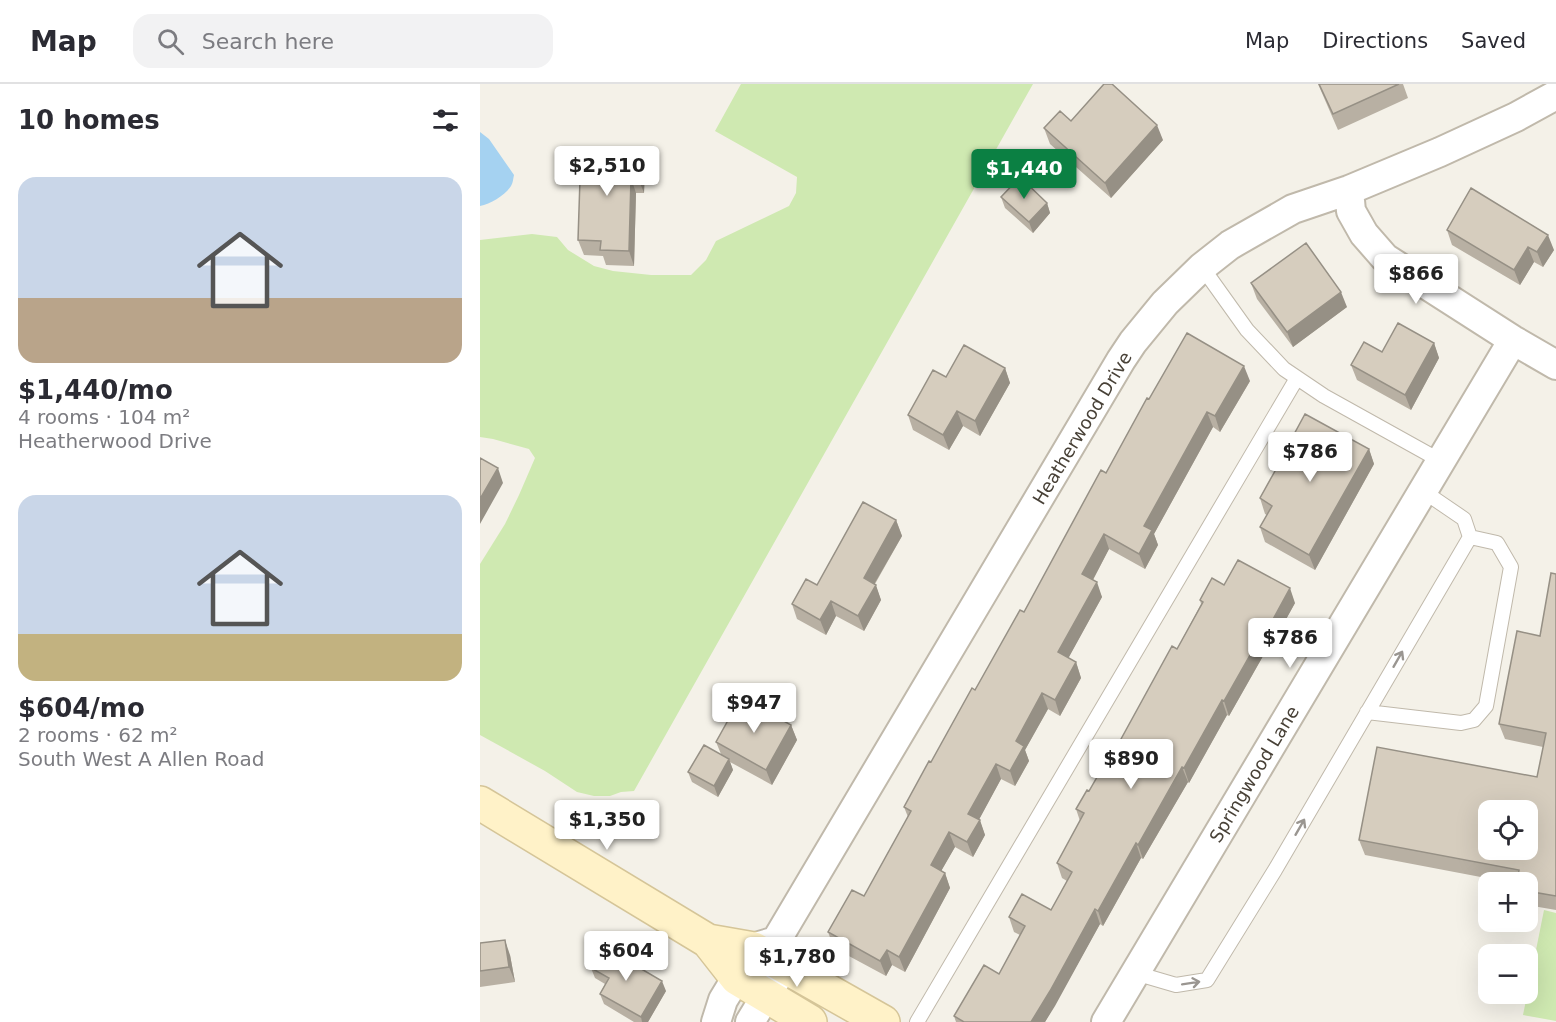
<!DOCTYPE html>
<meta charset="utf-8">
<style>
body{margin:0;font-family:"DejaVu Sans",sans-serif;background:#f2f2f3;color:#2b2b33;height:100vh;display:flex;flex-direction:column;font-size:22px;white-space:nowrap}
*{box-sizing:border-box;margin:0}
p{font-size:20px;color:#7c7c81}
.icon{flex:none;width:33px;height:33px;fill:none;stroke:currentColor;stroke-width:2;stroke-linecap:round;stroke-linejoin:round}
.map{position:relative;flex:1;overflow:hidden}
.details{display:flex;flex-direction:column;background:#fff;width:480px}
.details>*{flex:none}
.tools{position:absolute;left:998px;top:716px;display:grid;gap:12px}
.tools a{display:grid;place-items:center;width:60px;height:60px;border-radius:12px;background:#fff;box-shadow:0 6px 24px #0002;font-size:30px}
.price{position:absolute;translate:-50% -51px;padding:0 14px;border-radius:6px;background:#fff;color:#222;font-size:20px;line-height:39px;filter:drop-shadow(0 2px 3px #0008)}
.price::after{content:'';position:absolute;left:50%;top:36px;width:18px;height:14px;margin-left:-9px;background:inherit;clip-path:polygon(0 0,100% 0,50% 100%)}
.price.on{background:#0b8043;color:#fff}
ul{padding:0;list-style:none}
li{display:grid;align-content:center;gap:12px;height:318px;padding:0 18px}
li span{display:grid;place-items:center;height:186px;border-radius:18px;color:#555}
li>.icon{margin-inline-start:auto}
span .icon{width:108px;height:108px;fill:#fffc;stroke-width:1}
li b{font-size:26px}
h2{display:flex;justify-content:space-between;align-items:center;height:72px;padding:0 18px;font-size:26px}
header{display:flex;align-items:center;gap:36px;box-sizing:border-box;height:84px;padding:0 30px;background:#fff;border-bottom:2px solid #e1e1e2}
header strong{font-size:28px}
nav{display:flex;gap:33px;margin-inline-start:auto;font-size:21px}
.search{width:420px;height:54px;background:#f2f2f3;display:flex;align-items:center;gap:15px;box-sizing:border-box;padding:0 21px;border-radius:18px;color:#7c7c81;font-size:22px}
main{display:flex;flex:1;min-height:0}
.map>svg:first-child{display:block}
.green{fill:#cfe9b1}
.water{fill:#a5d2f1}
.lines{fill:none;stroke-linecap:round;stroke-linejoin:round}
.lane-casing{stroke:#c0b9ab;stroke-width:16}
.street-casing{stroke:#c0b9ab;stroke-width:32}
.secondary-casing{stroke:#d5c598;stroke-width:36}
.lane{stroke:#fff;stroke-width:14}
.street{stroke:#fff;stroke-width:28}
.secondary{stroke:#fff2c8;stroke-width:33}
.wall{fill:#b8b0a3}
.shaded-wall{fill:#969085}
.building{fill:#d6cdbe;stroke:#969085;stroke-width:1.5;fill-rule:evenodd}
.oneway{stroke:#9a9691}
.labels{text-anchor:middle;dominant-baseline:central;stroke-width:6;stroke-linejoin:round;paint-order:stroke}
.street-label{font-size:18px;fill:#484137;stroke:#fff}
</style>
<header>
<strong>Map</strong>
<div class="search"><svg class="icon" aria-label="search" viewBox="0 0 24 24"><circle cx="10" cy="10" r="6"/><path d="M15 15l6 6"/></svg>Search here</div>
<nav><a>Map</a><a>Directions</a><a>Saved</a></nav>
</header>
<main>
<section class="details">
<h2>10 homes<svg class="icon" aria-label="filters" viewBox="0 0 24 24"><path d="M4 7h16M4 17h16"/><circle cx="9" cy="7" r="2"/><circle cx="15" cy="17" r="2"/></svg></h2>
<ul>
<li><span style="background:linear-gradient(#c9d6e8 65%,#b9a48a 0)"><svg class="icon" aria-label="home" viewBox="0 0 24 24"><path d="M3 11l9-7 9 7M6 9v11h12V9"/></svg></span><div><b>$1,440/mo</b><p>4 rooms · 104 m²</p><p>Heatherwood Drive</p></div></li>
<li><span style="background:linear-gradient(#c9d6e8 75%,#c2b280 0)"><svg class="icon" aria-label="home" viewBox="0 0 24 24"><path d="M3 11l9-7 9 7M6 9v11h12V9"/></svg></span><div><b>$604/mo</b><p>2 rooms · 62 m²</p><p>South West A Allen Road</p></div></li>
</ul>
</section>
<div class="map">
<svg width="1076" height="938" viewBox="0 0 1076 938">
<rect width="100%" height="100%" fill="#f4f1e8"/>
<path class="green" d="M261,0h292l-399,707 -13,1 -11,4h-16l-17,-4 -32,-21 -65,-36v-171l25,-40 14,-29 16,-37 -6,-9 -36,-10 -13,-2v-197l52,-6 25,3 11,13 26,16 19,5 38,4h40l15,-15 10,-19 73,-35 7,-13 1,-16 -82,-46z
M1064,826l12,3v108l-33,-6z"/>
<path class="water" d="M0,48l9,7 25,36c-1,4 -1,8 -3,11 -6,9 -20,18 -31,20z"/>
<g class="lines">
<g class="lane-casing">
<path id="lane" d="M722,183l45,63 37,39 40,27 117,65
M887,628l94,11 13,-3 12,-14 25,-139 -14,-24 -27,-6
M655,889l41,12 31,-5 68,-110 195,-333 -6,-18 -41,-28
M437,938l380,-644"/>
</g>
<g class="street-casing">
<path id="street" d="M869,106l2,21 13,23 21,24 128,82 43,25
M236,938l7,-22 31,-51 2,-2 20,-6 345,-581 12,-18 32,-39 37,-36 28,-22 63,-36 56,-19 91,-38 76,-35 40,-22
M270,938l28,-46
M626,938l407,-682"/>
</g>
<g class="secondary-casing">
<path id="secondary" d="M0,719l228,138 46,8 129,73
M228,857l29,37 73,44"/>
</g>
<use href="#lane" class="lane"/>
<use href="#street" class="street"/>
<use href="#secondary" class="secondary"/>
</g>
<path class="wall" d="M838,0h85l5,14 -70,32z
M591,37l92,19 -52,58 -61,-54 -6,-16z
M101,65l64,18 -1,26h-8l-2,73 -28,-1 -3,-9 -19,-1 -6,-15z
M521,113l46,6 3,10 -17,20 -28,-25z
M967,146l107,20 -11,17 -9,-5 -14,23 -68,-40z
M771,199l96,24 -54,40 -36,-48z
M954,259l5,15 -28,52 -54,-30 -6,-15 31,-13z
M525,284l5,15 -30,53 -17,-10 -14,24 -36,-20 -5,-15 38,-38z
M770,297l-30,51 -7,-5 -59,107 4,11 -13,24 -36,-20 -16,31 9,17 -34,61 8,4 5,16 -21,38 -12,-7 -23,41 4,11 -14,25 -14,-7 -22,40 6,16 -12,22 -18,-10 -14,24 4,2 5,15 -45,84 -13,-7 -6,11 -52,-28 -6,-16 36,-36 44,-79 -4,-10 120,-195 125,-213z
M889,365l5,15 -59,106 -50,-28 -5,-15 7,-12 -2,-1 -5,-16 19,-34v-2z
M416,436l6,16 -27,48 6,16 -17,31 -28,-15 -10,19 -29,-16 -5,-15 25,-19z
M1076,490v336l-29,-5v-23h-20l-142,-27 -6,-15 178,-63 6,-30 -38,-8 -6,-15 41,-88z
M720,516l95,3 -26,47 -2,-1 -38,67 -2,-1 -38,68 -1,-1 -45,77 -2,-1 -38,68 -3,-2 -55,98h-89l-2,-6 45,-42 21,-39 -6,-3 -5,-15 42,-7 16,-29 -5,-3 -5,-15 23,-42 -4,-12 13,-18 21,-32 67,-110 24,-45z
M311,641l6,15 -25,45 -42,-23 3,8 -15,27 -26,-15 -4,-10 33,-18 -5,-12z
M0,859l30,12 5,27 -35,5z
M111,884l75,23 -18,31h-14l-30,-18 -4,-10 5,-10 -10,-6z"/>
<path class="shaded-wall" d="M677,41l6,15 -52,58 -6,-15z
M159,67l6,16 -1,26 -6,-15z
M151,94l5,15 -2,73 -5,-15z
M567,119l3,10 -17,20 -4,-11z
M1068,151l6,15 -11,17 -6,-15z
M1048,163l6,15 -14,23 -6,-15z
M861,208l6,15 -54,40 -6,-15z
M954,259l5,15 -28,52 -6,-15z
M764,282l6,15 -30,51 -5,-16z
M525,284l5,15 -30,53 -5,-15z
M477,327l6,15 -14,24 -6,-15z
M727,328l6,15 -59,107 4,11 -13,24 -6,-15 5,-28z
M889,365l5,15 -59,106 -6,-15z
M18,384l5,15 -23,41v-25z
M416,436l6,16 -33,57 -5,-15z
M624,450l5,15 -21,40 -6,-15z
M617,498l5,15 -39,71 -5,-16z
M396,501l5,15 -17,31 -6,-15z
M810,504l5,15 -26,47 -5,-14z
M351,517l5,15 -10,19 -6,-15z
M782,550l5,15 -38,67 -5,-15z
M596,578l5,16 -21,38 -5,-16z
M562,609l6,16 -23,41 4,11 -14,25 -5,-15 6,-30z
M742,616l5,15 -38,68 -5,-15z
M311,641l6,15 -25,45 -6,-15z
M249,675l4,11 -15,27 -4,-11z
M516,680l5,15 -27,50 -6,-15z
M702,683l6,15 -45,77 -5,-14z
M500,736l5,15 -12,22 -6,-15z
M469,748l6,15 -19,33 -5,-15z
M656,759l5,15 -38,68 -5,-15z
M465,789l5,15 -45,84 -6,-15z
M615,825l5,15 -45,82 -10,16h-14z
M25,856l5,15 5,27 -6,-15z
M407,866l5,15 -6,11 -6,-15z
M182,897l4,10 -18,31h-6l-1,-5z"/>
<path class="building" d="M624,0h8l45,41 -52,58 -61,-55 16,-17 11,10z
M839,0h80l-66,30z
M101,65l58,2 -1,27h-7l-2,73 -29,-1 1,-9 -23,-1z
M540,93l27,26 -18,19 -28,-25z
M991,104l77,47 -11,17 -9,-5 -14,23 -67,-40z
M826,159l35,49 -54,40 -36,-49z
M918,239l36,20 -29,52 -54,-30 13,-23 18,10z
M707,249l57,33 -29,50 -8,-4 -63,114 8,4 -13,24 -35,-20 -22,40 15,8 -39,70 18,10 -21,38 -13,-7 -26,48 8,5 -14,25 -14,-7 -28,50 12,6 -13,22 -18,-10 -18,33 14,8 -46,84 -12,-7 -7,11 -52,-29 24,-42 12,6 47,-85 -7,-4 25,-46 2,1 41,-74 3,2 45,-80 4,2 77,-142 5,3 41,-75 2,1z
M484,261l41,23 -30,53 -18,-10 -14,24 -35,-20 25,-45 13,7z
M825,330l64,35 -60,106 -49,-28 12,-21 -12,-8 20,-36h-1z
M0,374l18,10 -18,31z
M383,418l33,18 -32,58 12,7 -18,31 -27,-15 -11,19 -28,-16 14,-25 11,6z
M758,476l52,28 -26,48 -2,-2 -38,67 -2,-1 -38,68 -2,-1 -44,78 -2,-2 -38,68 -3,-2 -45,82 -19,31h-67l-10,-6 30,-51 15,9 26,-48 -16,-9 13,-23 29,16 21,-38 -15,-9 27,-50 -8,-4 11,-19 2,1 19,-33 2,1 62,-113 5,3 26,-47 -3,-2 12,-22 12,7z
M1071,489l5,1v322l-29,-5v-9h-10l2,-12 -160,-30 18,-93 160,30 9,-44 -47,-9 18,-93 23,5zM1008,726h39v39h-39z
M261,613l50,28 -25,45 -50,-28z
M224,661l25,14 -15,27 -26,-14z
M25,856l4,27 -29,4v-28z
M124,863l58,34 -21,36 -41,-23 9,-16 -18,-10z"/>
<defs><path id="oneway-shaft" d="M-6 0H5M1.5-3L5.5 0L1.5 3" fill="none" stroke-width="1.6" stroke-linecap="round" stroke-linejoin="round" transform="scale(1.5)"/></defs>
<g class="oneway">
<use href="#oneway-shaft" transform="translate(918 575) rotate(-60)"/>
<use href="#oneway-shaft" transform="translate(820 743) rotate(-60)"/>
<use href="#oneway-shaft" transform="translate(711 899) rotate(-9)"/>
</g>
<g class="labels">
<g class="street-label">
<text transform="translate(602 344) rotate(-59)">Heatherwood Drive</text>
<text transform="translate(774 690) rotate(-59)">Springwood Lane</text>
</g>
</g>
</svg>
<div class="tools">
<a><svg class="icon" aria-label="locate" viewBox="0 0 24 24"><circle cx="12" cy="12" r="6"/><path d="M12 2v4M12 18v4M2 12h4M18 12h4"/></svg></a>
<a>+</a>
<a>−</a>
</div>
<b class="price" style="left:127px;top:113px">$2,510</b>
<b class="price on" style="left:544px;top:116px">$1,440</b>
<b class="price" style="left:936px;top:221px">$866</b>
<b class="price" style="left:830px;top:399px">$786</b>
<b class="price" style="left:810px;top:585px">$786</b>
<b class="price" style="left:274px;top:650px">$947</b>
<b class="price" style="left:651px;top:706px">$890</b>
<b class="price" style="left:127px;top:767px">$1,350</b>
<b class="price" style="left:146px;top:898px">$604</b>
<b class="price" style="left:317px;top:904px">$1,780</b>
</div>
</main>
